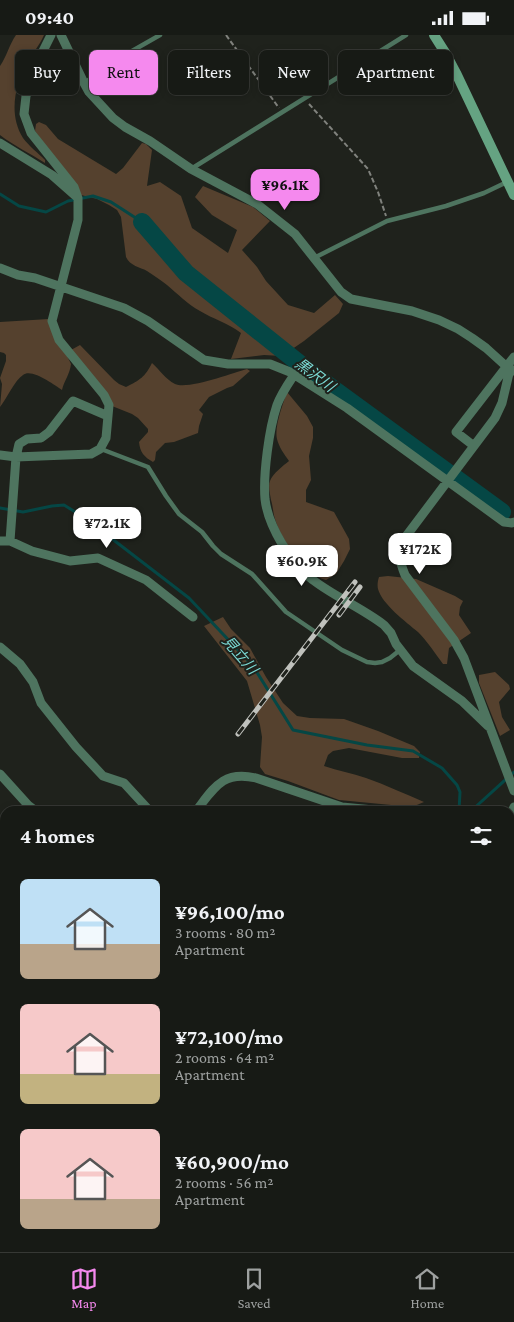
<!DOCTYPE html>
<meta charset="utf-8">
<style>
body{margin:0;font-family:"Crimson Pro","Noto Sans JP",serif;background:#242722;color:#f1f3f6;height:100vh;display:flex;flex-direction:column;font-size:19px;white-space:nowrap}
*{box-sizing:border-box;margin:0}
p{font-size:16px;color:#9ea1a0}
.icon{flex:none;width:28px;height:28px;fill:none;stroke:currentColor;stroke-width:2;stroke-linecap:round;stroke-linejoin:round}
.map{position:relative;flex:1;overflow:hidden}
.drawer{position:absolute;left:0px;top:771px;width:515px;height:446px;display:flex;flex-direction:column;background:#171a15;border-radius:15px 15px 0 0;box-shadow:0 2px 8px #0003,0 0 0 1px #363834}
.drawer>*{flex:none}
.guide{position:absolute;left:15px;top:15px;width:485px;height:45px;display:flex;gap:10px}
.price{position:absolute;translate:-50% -42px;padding:0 11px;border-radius:10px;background:#fff;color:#222;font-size:16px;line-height:32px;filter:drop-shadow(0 1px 2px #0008)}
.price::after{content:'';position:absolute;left:50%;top:30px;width:15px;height:11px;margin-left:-8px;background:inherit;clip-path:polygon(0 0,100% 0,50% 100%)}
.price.selected{background:#f589ee;color:#111}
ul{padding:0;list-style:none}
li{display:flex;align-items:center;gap:15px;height:125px;padding:0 20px}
li span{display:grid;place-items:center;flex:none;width:140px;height:100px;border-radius:8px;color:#555}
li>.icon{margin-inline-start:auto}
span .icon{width:60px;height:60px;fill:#fffc;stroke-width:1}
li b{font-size:21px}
h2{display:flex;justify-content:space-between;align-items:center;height:60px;padding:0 20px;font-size:21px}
.tag{padding:0 18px;border-radius:8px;background:#171a15;box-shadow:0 2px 8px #0003,0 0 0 1px #363834;font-size:18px;line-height:45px}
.tag.selected{background:#f589ee;color:#111}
.status{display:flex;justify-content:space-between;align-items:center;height:35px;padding:0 25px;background:#171a15;direction:ltr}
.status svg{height:14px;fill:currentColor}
.dock{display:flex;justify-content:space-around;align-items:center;height:70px;border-top:1px solid #363834;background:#171a15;font-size:14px;color:#9ea1a0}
.dock a{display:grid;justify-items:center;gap:2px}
.dock .selected{color:#f589ee}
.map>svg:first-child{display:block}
.green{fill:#55412e}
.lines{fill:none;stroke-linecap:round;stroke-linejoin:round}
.stream{stroke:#054745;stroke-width:3}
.river{stroke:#054745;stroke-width:18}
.path{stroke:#80827d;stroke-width:2;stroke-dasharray:5 2.5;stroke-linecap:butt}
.service{stroke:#4e745f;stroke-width:4.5}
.minor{stroke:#4e745f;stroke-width:9}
.secondary{stroke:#65a382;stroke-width:10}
.rail-casing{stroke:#c0c2bd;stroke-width:5}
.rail{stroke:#1f221c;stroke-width:3;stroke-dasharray:9;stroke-linecap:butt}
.labels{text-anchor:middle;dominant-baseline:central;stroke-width:4;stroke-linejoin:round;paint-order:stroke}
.water-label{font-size:15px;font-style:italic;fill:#7ad8d3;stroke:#1f221c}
</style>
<div class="status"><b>09:40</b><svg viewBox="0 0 49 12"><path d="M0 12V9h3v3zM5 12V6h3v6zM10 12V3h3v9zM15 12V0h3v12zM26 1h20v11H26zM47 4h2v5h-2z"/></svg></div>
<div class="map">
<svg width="514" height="1217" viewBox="0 0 514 1217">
<rect width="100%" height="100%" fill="#1f221c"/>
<path class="green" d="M16,0h28c-4,10 -11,17 -16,26 -13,23 -20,53 -5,77 6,8 15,15 22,22v3c-15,-10 -31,-17 -45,-28v-69c7,-10 9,-21 16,-31z
M39,87l7,3 12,14 58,35 7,-6 19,-25 4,1 6,6 -5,36 13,-4 21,14 11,32 36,25 9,-23 -25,-15 -17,-18 8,-11 50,21 17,14 -28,29 15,17 9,14 22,24 26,8 21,-18 8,9 -4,9 -35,28 -22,15 -18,-1 -33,4 10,-26c-13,-10 -28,-14 -41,-22 -13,-7 -22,-17 -33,-26 -6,-5 -13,-9 -20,-14 -7,-4 -17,-5 -21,-14l-5,-40 -4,-7 -8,-5 -12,-6 -16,-4 -46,-64 1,-7z
M49,284l22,45c-1,10 -7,17 -9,26 -8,-5 -30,-22 -39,-15 -8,5 -16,23 -23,32l2,-23 -2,-6 6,-17v-6l-2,-2 -4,-1v-30z
M80,310l34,35 5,4 7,3c14,-7 19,-10 26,-24 8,7 13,16 23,21 13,6 57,-11 72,-15l3,2 -17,15 -6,2 -18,9 -10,13 4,4 -4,12 -1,7 -24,9 -9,1 -9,9 -1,8 -2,2c-9,-5 -13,-10 -14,-20l9,-10v-3l-10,-11 -6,-4 -20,-8 -41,-56z
M287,357l20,24 6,11v11l-4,18 2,24 -5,10v12l28,10 15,27 1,10 -6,12 -8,13 -10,6c-21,-5 -45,-41 -51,-61 -2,-6 -2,-13 -4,-19 -1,-6 -3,-14 -1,-19 3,-8 13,-15 19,-20 -5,-7 -10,-14 -12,-22 -3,-12 6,-35 10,-47z
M388,541l28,3 39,17 8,5 -3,6 -1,8 12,18 -22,15 -2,16h-4c-8,-11 -16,-23 -25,-32 -12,-10 -36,-28 -40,-43 -1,-4 0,-9 1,-12z
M223,582l8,12 19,19 16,29 17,26 14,13 13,2 34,1 34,12 36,15 6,6 -1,6h-17l-53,-10 -16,3 -5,4 -4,11c14,5 28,7 42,12 20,7 39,16 58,24l-12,5 -73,-7 -51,-19 -23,-7 -5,-7 2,-30 -2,-12 -13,-44 -43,-55z
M495,637l14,13 1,4 -11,13 3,15 8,13 -10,6 -21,-53v-8z
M510,818l4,3v68l-4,-3z
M115,1213l10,4h-100l-7,-4z"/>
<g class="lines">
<path class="stream" d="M0,159l19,12 27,6 22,-11 25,-5 18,6 31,20
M0,473l23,4 29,-6 12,-1 21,13 104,80 64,68 40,64 74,15 46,6 29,17 15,17 3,7 -1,19
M471,776l43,-39"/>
<path class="river" d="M142,187l44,51 124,99 192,140"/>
<path class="path" d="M226,0l53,73
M309,69l59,65 10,23 8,24"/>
<path class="service" d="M84,48l41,-28 35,-20
M191,134l215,-134
M314,223l73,-37 59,-15 38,-13 23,-11
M101,414l47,18 18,29 13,18 23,18 11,14 8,8 31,20 34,38 56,38 25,12 8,1 7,-1 8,-4 10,-8"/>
<path class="minor" d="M61,0l23,48 5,9 24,26 12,9 25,14 41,28 66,35 38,30 46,58 10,7 61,12 27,9 19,9 14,9 14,10 21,19 7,4
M0,108l52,32 25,22
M0,233l18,7 17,3 89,30 24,13 56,39 24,4h42l20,8 57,36 157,114 8,1 2,-1
M510,334l-8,34 -7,15 -91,121c-6,15 -5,21 1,36l49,65 10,18 50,133
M294,340c-6,9 -13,19 -17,30 -8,24 -14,69 -12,94 3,27 26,65 48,81 22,17 49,28 71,45l7,8 5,11 17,22 49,35 26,25
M474,411l-18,-14 58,-75
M0,420l16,2 75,-3 9,-5 6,-11 3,-33 -5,-10 -45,-55 -7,-19 26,-101v-22l-4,-11 -43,-54 -7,-19 2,-18 10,-31 15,-30
M0,506h10l22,10 38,10 28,-3 48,22 47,37
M10,506l6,-84 3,-13 8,-5 14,-1 8,-6 24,-31 35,15
M0,612l20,17 13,18 8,21 35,44 27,29 21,7 23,25 -3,3
M0,739l28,31 8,6
M196,776c18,-23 27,-41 60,-33l86,29 42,4
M510,781l4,-9
M0,876l5,2
M0,976l5,-8
M510,987l4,4
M510,1016l4,-5
M394,1212l3,5
M510,1212l4,5
M285,1217l5,-5
M498,1217l7,-5"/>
<path class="secondary" d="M434,0l12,19 10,19 58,122"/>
<g class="rail-casing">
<path id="rail" d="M339,580l21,-28
M238,699l117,-152
M0,1008l5,-7
M0,1020l5,-6"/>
</g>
<use href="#rail" class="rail"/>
</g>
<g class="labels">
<g class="water-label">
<text transform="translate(315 340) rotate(37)">黒沢川</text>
<text transform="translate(240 620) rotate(49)">見立川</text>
</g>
</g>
</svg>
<b class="price selected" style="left:285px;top:176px">¥96.1K</b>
<b class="price" style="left:107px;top:514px">¥72.1K</b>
<b class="price" style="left:420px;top:540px">¥172K</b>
<b class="price" style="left:302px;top:552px">¥60.9K</b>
<div class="guide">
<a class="tag">Buy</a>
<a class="tag selected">Rent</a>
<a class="tag">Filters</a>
<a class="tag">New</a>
<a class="tag">Apartment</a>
</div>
<section class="drawer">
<h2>4 homes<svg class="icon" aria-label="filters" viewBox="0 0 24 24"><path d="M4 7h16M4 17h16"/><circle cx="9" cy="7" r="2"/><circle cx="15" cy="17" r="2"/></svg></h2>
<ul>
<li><span style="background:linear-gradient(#bfe0f5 65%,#b9a48a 0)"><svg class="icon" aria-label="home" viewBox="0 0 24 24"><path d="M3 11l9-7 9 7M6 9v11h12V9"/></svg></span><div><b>¥96,100/mo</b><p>3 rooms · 80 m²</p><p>Apartment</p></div></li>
<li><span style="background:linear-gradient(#f6c9c9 70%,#c2b280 0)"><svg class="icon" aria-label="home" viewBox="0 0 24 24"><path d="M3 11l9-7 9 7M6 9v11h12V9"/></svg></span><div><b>¥72,100/mo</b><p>2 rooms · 64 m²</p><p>Apartment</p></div></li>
<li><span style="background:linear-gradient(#f6c9c9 70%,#b9a48a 0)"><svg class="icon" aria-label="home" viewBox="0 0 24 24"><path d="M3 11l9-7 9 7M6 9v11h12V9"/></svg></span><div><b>¥60,900/mo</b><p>2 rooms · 56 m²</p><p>Apartment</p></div></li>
</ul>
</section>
</div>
<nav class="dock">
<a class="selected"><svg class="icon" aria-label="map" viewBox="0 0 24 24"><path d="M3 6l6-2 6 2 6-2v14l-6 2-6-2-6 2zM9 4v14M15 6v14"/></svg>Map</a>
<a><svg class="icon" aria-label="saved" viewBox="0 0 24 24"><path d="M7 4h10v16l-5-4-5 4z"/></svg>Saved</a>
<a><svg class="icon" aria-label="home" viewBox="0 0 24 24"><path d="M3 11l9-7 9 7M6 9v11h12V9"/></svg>Home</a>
</nav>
